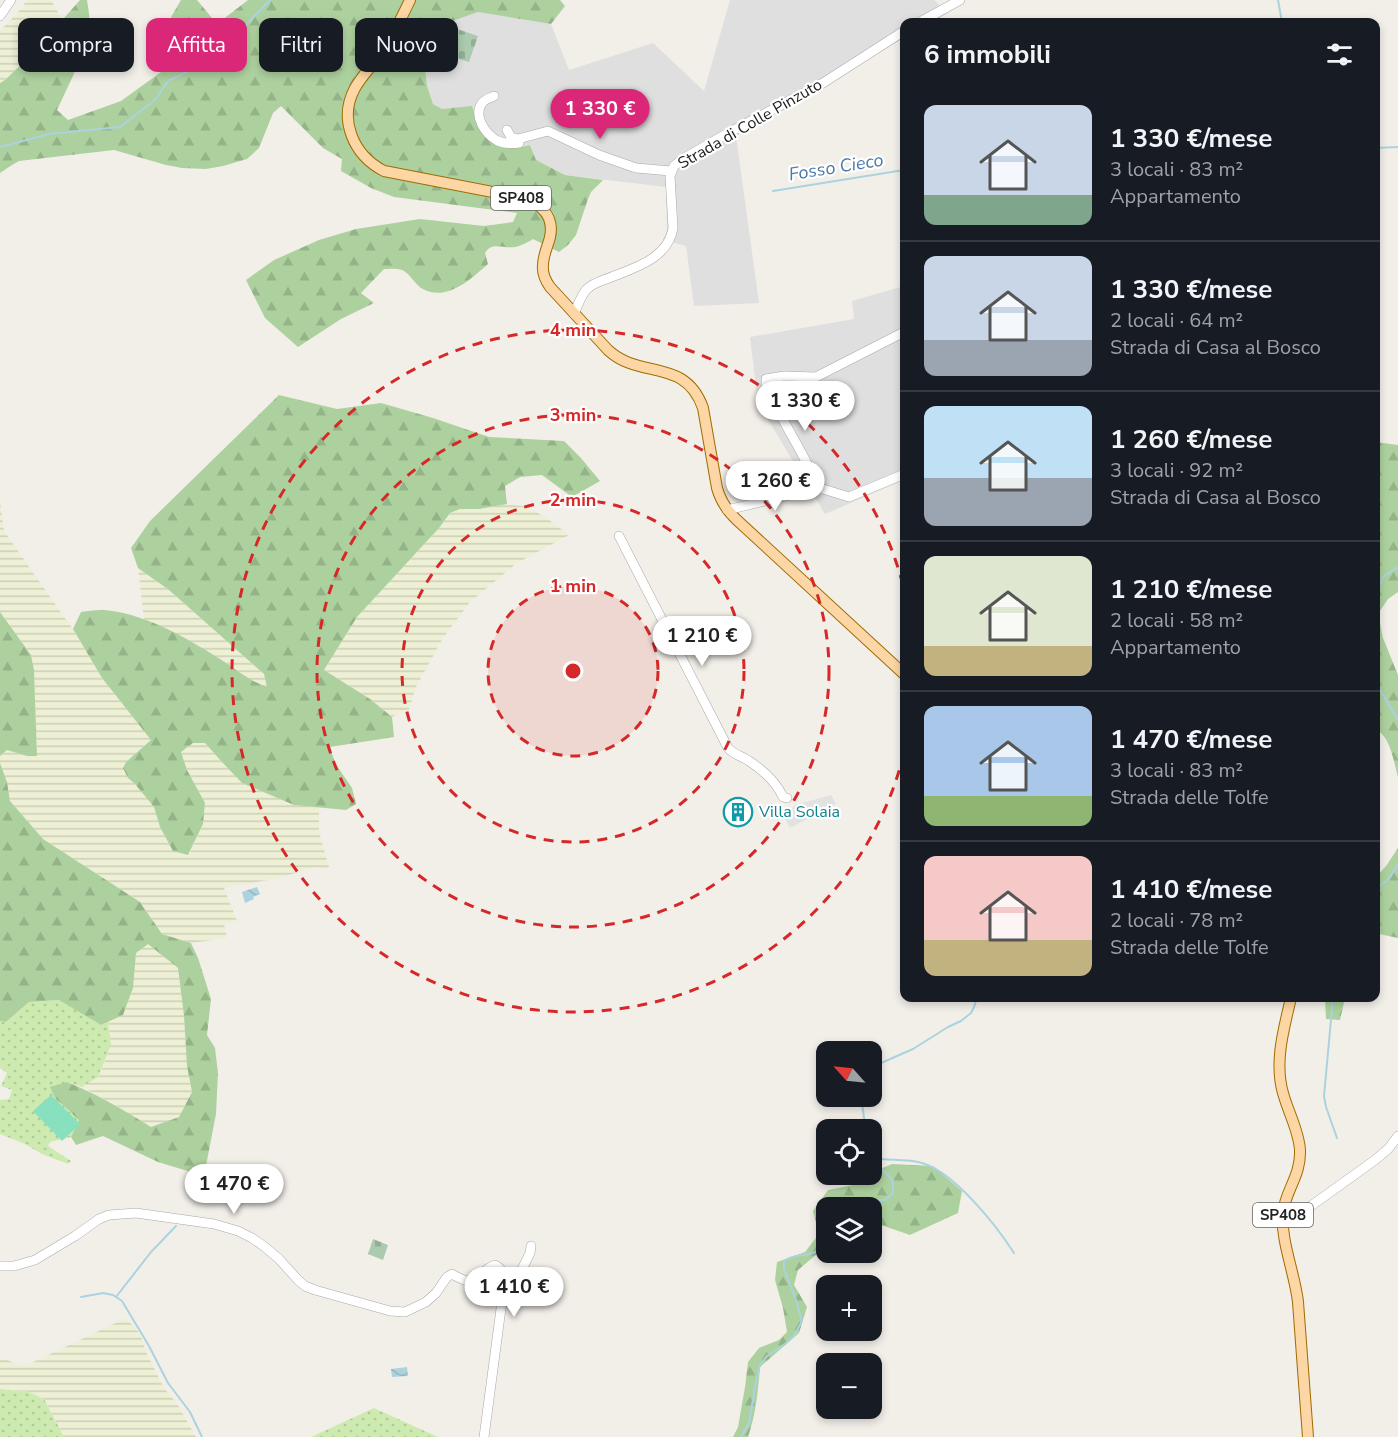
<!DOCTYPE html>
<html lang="it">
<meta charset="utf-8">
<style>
body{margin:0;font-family:"Nunito Sans",sans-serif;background:#242831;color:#f1f3f6;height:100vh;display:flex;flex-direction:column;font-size:22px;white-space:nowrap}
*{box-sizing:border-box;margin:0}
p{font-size:20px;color:#9ea1a6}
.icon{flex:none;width:33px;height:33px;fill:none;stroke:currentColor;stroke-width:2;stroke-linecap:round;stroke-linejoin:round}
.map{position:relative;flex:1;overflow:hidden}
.sheet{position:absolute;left:900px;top:18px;width:480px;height:984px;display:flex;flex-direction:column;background:#171b24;border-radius:12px;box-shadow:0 3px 9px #0003}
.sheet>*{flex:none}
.banner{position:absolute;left:18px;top:18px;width:570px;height:54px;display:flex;gap:12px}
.needle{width:39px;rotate:297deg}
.fabs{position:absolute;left:816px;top:1041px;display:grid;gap:12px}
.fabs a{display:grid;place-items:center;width:66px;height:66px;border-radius:12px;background:#171b24;box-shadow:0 3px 9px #0003;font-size:30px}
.price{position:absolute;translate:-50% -51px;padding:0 14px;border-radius:21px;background:#fff;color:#222;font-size:20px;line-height:39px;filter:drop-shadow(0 2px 3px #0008)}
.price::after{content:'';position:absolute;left:50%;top:36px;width:18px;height:14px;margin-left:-9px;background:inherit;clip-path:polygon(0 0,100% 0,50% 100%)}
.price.current{background:#db2777;color:#fff}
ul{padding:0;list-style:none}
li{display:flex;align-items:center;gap:18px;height:150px;padding:0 24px}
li+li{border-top:2px solid #363941}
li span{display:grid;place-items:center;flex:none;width:168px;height:120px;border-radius:12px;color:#555}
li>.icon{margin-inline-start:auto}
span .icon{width:72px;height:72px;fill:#fffc;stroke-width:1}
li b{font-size:26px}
h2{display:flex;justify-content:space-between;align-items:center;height:72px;padding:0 24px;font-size:26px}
.pill{padding:0 21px;border-radius:12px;background:#171b24;box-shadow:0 3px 9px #0003;font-size:21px;line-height:54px}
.pill.current{background:#db2777;color:#fff}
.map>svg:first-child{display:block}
.residential{fill:#e0dfdf}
.farmland{fill:url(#farmland-rules)}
.grass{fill:url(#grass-dots)}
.forest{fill:url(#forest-firs)}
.cemetery{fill:url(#cemetery-stones)}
.pitch{fill:#88e0be}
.parking{fill:#e2e2e2}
.water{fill:url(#water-waves)}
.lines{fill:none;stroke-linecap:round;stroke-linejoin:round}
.stream{stroke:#aad3df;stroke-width:2}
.minor-casing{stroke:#a9a9a9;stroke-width:10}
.major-casing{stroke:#a06b00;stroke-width:12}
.minor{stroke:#fff;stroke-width:9}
.major{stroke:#fcd6a4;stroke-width:10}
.ring{fill:none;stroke:#d62828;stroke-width:3;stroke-dasharray:10 8}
.labels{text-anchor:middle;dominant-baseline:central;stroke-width:4.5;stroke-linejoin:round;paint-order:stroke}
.shield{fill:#fff;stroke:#646464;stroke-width:1.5}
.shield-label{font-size:15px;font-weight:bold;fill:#222}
.street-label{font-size:16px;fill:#222;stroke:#fff}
.culture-label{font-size:16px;fill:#0d838f;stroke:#fff;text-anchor:start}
.water-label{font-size:18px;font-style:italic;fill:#4a7aab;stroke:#fff}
.centre{fill:#d62828;stroke:#fff;stroke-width:3}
.ring-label{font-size:18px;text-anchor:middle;font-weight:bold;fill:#d62828;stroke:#fff;stroke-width:4.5;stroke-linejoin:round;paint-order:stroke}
</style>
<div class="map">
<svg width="1398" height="1437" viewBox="0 0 1398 1437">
<defs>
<pattern id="farmland-rules" width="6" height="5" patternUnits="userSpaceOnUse" patternTransform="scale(1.5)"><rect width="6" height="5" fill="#eef0d5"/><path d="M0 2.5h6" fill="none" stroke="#ccceb7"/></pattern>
<pattern id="grass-dots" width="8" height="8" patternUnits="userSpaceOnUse" patternTransform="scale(1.5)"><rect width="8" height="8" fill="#cdebb0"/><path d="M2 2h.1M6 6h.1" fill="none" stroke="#b0c997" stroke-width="1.8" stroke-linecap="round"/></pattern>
<pattern id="forest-firs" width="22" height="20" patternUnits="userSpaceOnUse" patternTransform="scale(1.5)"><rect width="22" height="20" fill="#add19e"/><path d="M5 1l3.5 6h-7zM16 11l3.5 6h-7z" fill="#95b388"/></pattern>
<pattern id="cemetery-stones" width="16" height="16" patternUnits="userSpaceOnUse" patternTransform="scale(1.5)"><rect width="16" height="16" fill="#aacbaf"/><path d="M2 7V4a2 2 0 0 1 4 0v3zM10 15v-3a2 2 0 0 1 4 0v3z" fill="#92ae96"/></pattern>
<pattern id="water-waves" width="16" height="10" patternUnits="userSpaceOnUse" patternTransform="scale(1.5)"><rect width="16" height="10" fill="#aad3df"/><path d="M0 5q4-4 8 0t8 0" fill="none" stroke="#92b5bf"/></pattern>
</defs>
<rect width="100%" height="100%" fill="#f2efe9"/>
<path class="residential" d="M730,0h204l14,13 -16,9h-28v16l-168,98 23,167 -65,3 -8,-60 -23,-6 4,-9 -1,-44 -101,-12 -29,-15 -6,-15 -13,3h-11l-73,-44 -6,-18 -2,-19 25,-45 28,-10 73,12 18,46 84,-27 51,48z
M904,286v198l-2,-3 -77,33 -67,-111 -8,-66 104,-18 -2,-18z"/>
<path class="farmland" d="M27,0h24l11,19 -27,32 -30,29 -5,3v-52l20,-21z
M0,501l4,30 70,100 28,47 49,62 -25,22 2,16 7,6 19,23 6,20 29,28 14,-31 2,-21 -18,-33 -6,-18 12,-9h12l16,18 21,22 52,22 25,2v25l10,35 -5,2 -7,-2 -43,12 -50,9 13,33 -13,3 3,14 -36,5 -29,-9 -22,-32 -97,-63 -33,-38 -3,-19 -7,-19v-7l7,-6 20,6 10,-1 -3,-85 -3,-15 -31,-43z
M507,504l16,2 21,10 25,19 -52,28 -47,39 -27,36 -27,49 -7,23 -17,7 -22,-18 -46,-29 33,-53 82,-89 11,-15 10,-4h19z
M138,568l31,22 95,84 4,14 -15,-6 -33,-23 -44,-25 -32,-15z
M148,943l30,25 6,48 4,54 4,22 -13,25 -28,10 -34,-21 -35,-19 17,-11 12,-31 -3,-23 15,-7 10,-27 3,-35z
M126,1318l14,16 6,18 18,36 14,17 18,32h-132l-20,-38 -15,-7 -29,-3v-31l25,8z"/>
<path class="grass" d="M60,1000l41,25 7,-3 3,23 -13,32 -16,10 -15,-5 -12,16 24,22 -8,17 -21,5 -2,4 23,15 -3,3 -26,-10 -17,-10 -25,-10v-34l9,-1 3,-9 -11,-4 6,-13 -7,-5v-47l6,1 23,-20z
M0,1389l29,3 15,7 20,38h-64z
M374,1408l64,29h-127z"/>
<path class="forest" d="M80,0h7c3,17 4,31 -1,48l-29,62 11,10 53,-19 58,-42 11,-14 -19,-28 10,-17h16l20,24 31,-24h312l5,6 -14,18 -73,-12 -28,10 -25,45 2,19 6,18 9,5 30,-3 7,21 27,21h11l13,-3 6,15 29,15 38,5 -12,12 -3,7 -12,36 -8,10 -9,7 -26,-13c-5,3 -12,7 -18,8 -12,2 -23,-6 -30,6l3,11c-17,15 -41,38 -65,25 -8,-4 -13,-16 -21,-19 -5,-2 -13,-1 -18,-1l-23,24 13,10 -33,16 -43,28 -33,-29 -19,-38 28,-20 45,-20 37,-11 64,-10 64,7 29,-4 4,-9 -123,-16 -23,-9 -30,-17 1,-12 -19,-11 -42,-42 -8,7 -14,35 -12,11 -24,7 -17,3 -24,-1 -16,-3 -52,-15 -95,11 -7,4 -12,8v-90l5,-3 30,-29z
M279,395l58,14 44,-6 52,15 56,19 75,4 17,17 19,23 -28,16 -30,-22 -22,2 -15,9 2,18 -28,5h-19l-10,4 -11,15 -82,89 -33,53 46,29 22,18 2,20 -64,10 5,16 17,25 4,16 -10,6 -52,-5 -52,-22 -21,-22 -16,-18h-12l-12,9 6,18 18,33 -2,21 -15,31 -15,-4 -13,-24 -6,-20 -19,-23 -7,-6 -5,-10 3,-6 25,-22 -49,-62 -29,-49 8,-17c6,-1 13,-2 19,-2 41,1 85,27 120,49 16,10 29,22 47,28l-3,-13 -95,-84 -31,-22 -7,-20 19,-27z
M1376,442l22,3v147l-10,7 -10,15 5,24 15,37v102c-4,-14 -8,-42 -22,-47z
M0,612l31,43 3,15 3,86h-10l-20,-6 -7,6z
M0,763l7,19 3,19 33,38 97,63 22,32 29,9 7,15 13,41 -4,36 8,13 3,25 -2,41 -12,62 -46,-14 -55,-26 -27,9 -5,-8 8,-17 -24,-22 -5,-11 17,-5c30,12 57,28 84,45l28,-10 13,-25 -5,-26 -3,-50 -6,-48 -30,-24 -12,9 -3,35 -10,27 -22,10 -42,-25 -30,2 -23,20 -6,-1z
M1398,848v90l-19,-4 -3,2v-59l10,-11z
M1325,998h20l-5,22 -14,-1z
M892,1164l41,2 29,25 -4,22 -48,22 -29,-10 -9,4v-21h-46v35l-3,6 -25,21 -4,15 13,22 -8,26 -39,34c-2,24 -4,47 -12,70h-15l5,-10 7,-40 3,-25 11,-14 20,-8 8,-8 -4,-24 -8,-28 2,-18 28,-10 14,-18 -6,-23 15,-21 30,-6 22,-15z"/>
<path class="cemetery" d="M454,28l24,8 -9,26 -23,-7z
M373,1239l15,6 -5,15 -15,-6z"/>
<path class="pitch" d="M51,1095l29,29 -18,17 -29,-30z"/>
<path class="parking" d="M831,795l5,9 -46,24 -5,-9 10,-14z"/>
<path class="water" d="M257,887l3,7 -7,3 1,2 -9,4 -3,-11z
M407,1367l1,9 -16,1 -1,-8z"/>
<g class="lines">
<path class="stream" d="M1278,0l4,22
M0,147l49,-13 71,-7 35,-27 13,-19 17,-8 54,-41 31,-32
M1376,148l22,-1
M773,191l131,-21
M1376,603l3,-18 5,-9 14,-9
M1376,683l22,37
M1376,889l13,-10 9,-15
M1333,998l-9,98 2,11 11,31
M872,1069l9,-6 32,-14 35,-22 13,-6 10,-8 3,-6 3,-9
M861,1096l4,29 -1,5
M872,1158c16,3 34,0 50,5 32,9 74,62 92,90
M826,1235c-4,-18 -10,-18 2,-35h57l8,-7v-12l-7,-8 -14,-12
M81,1297l22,-4 10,2 9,6 27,45 19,37 22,29 12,25
M116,1297l35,-45 25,-26
M741,1437l8,-14 7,-41 4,-17 7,-9 18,-12 9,-8 8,-15 -6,-21 -12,-31v-8c15,-11 28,0 42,-18"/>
<g class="minor-casing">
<path id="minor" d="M0,16l11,-16
M920,22l40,-22
M494,96c-4,2 -10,4 -12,7 -9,13 3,30 14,37 7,4 15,4 23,3
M507,130l4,7 7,2 30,-8 51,24 37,13 35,3
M574,314c4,-9 7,-19 13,-25 6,-6 14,-8 22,-11 25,-10 59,-19 64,-50l-3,-52 4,-10 7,-6 47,-27 95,-50 81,-52
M819,489c-15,-37 -39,-69 -53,-105v-5l18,-3 32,1 88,-45
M727,510l88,-21h8l26,8 53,-22 2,3
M619,536l109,212c6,7 14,8 21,13 14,9 27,21 34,36l4,1
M1283,1226l92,-66 13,-11 10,-13
M0,1266h14l21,-6 40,-24 24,-17 10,-4 27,-2 78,11 24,7 14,7 13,9 14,12 19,21 7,6 10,4 75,21 15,1 21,-10 10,-9 11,-16 5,-3c28,17 22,-1 43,-9 9,4 9,12 9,21l-20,151
M503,1298l6,-2 21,-43 1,-7"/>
</g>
<g class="major-casing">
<path id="major" d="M410,0c-8,17 -16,34 -27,50 -8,13 -20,24 -28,38 -17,31 -2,67 29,83l134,26c20,5 37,17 32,40 -2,9 -7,18 -7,28 -1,8 2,15 7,22l58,63c32,30 77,7 95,58l14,80c4,14 11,24 21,33l166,153
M1291,998c-7,30 -17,64 -8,95 5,19 16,38 17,57 1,26 -14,39 -17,62 -3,27 12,62 15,90l10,135"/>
</g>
<use href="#minor" class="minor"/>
<use href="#major" class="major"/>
</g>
<circle cx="573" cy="671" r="85" fill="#d62828" fill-opacity=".12"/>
<g class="ring">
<circle cx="573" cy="671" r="85"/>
<circle cx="573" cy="671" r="171"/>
<circle cx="573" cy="671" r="256"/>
<path d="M904 753A341 341 0 1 1 904 589"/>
</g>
<defs>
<g id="building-ring" transform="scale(1.5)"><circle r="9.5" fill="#fff" stroke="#0f9aa8" stroke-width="1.5"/><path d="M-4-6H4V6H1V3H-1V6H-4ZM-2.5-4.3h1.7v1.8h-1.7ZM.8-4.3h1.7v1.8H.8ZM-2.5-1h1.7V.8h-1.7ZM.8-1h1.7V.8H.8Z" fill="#0f9aa8"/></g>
</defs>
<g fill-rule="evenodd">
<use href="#building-ring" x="738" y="812"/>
</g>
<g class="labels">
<g class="shield">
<rect x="491" y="186" width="60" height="24" rx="4.5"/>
<rect x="1253" y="1203" width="60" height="24" rx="4.5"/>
</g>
<g class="shield-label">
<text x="521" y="198">SP408</text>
<text x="1283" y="1215">SP408</text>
</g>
<g class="street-label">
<text transform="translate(750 124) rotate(-30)">Strada di Colle Pinzuto</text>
</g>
<g class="culture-label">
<text x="759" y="812">Villa Solaia</text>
</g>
<g class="water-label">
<text transform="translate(836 167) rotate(-9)">Fosso Cieco</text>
</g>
</g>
<circle cx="573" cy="671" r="9" class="centre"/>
<g class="ring-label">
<text x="573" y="336">4 min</text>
<text x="573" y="421">3 min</text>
<text x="573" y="506">2 min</text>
<text x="573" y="592">1 min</text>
</g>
</svg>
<div class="fabs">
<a><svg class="needle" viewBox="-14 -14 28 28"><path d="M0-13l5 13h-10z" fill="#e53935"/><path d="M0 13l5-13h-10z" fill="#9ea1a6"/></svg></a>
<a><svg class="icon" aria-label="locate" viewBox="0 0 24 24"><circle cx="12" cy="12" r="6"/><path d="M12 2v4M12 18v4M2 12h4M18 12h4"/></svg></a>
<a><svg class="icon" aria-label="layers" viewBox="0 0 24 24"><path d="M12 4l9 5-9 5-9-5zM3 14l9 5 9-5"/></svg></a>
<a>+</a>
<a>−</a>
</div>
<b class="price current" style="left:600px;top:140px">1 330 €</b>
<b class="price" style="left:805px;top:432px">1 330 €</b>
<b class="price" style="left:775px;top:512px">1 260 €</b>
<b class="price" style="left:702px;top:667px">1 210 €</b>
<b class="price" style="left:234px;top:1215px">1 470 €</b>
<b class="price" style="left:514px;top:1318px">1 410 €</b>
<div class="banner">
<a class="pill">Compra</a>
<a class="pill current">Affitta</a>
<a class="pill">Filtri</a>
<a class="pill">Nuovo</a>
</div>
<section class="sheet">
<h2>6 immobili<svg class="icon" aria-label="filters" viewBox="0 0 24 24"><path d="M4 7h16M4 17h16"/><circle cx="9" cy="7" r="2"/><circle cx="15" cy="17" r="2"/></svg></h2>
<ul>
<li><span style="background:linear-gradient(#c9d6e8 75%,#7fa58c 0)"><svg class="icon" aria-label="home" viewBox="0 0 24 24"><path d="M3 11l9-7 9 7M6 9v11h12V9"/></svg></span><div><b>1 330 €/mese</b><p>3 locali · 83 m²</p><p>Appartamento</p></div></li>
<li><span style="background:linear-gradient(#c9d6e8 70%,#9aa5b1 0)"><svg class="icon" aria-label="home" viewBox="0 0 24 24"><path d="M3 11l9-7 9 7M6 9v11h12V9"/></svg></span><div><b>1 330 €/mese</b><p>2 locali · 64 m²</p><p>Strada di Casa al Bosco</p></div></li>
<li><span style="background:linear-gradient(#bfe0f5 60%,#9aa5b1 0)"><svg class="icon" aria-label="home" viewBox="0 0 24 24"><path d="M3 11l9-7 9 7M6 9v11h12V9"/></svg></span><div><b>1 260 €/mese</b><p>3 locali · 92 m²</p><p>Strada di Casa al Bosco</p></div></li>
<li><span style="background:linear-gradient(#dfe7d0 75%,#c2b280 0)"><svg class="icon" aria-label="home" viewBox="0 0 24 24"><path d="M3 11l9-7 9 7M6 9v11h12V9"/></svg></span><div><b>1 210 €/mese</b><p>2 locali · 58 m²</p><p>Appartamento</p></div></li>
<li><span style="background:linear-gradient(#a9c7e8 75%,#8fb573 0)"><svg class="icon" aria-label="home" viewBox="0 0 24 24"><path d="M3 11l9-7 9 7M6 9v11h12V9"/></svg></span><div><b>1 470 €/mese</b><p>3 locali · 83 m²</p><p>Strada delle Tolfe</p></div></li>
<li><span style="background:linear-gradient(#f6c9c9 70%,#c2b280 0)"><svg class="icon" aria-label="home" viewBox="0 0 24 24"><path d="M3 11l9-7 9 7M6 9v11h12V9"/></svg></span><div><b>1 410 €/mese</b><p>2 locali · 78 m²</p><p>Strada delle Tolfe</p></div></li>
</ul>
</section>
</div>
